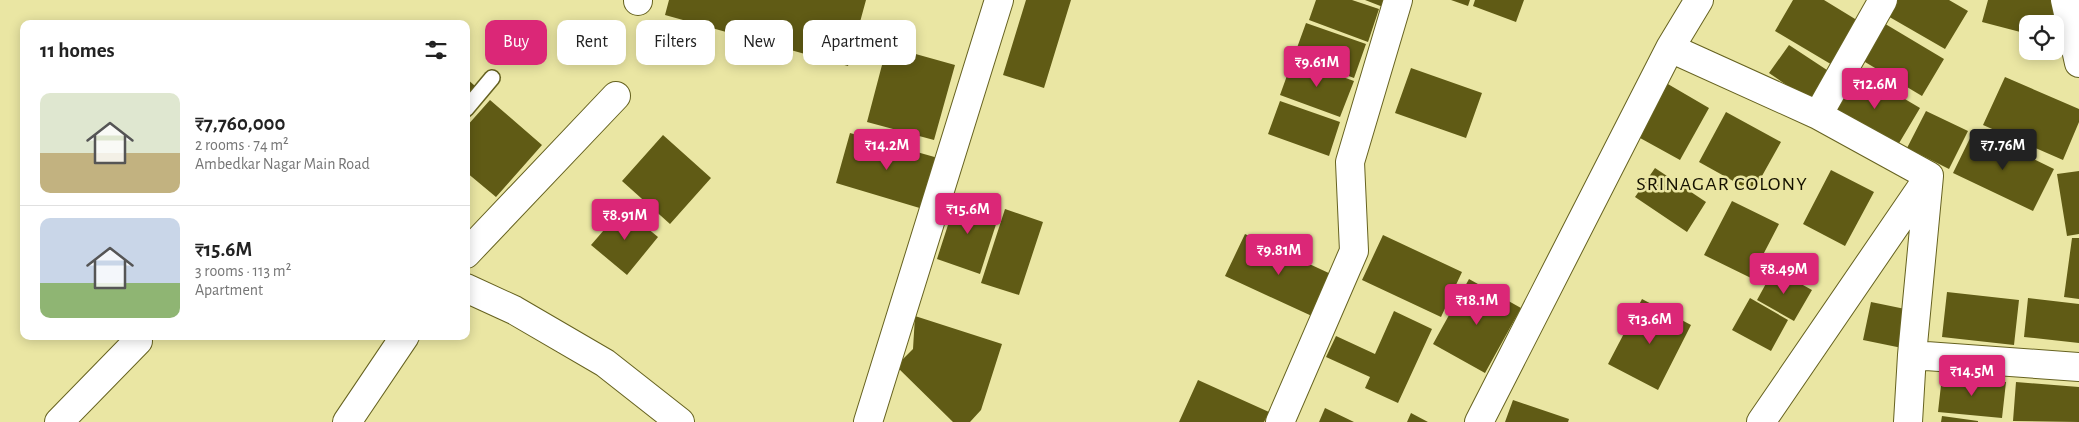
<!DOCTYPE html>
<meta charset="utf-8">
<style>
body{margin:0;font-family:"Alegreya Sans",sans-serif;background:#f6f6f6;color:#222;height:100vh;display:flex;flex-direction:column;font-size:19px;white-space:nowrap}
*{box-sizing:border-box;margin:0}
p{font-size:16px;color:#767676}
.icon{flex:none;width:28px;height:28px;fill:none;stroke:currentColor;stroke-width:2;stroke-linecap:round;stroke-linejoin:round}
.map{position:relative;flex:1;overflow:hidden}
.drawer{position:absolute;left:20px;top:20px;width:450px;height:320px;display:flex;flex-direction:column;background:#fff;border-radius:10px;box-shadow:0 2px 12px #0003}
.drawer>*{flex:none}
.hud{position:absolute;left:485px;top:20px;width:475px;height:45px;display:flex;gap:10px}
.tools{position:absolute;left:2019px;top:15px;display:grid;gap:10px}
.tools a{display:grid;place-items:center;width:45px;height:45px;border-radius:10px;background:#fff;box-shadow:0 2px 12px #0003;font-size:25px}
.price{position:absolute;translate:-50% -42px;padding:0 11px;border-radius:5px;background:#db2777;color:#fff;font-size:16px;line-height:32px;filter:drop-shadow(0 1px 2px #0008)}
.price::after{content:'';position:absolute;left:50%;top:30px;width:15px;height:11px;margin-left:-8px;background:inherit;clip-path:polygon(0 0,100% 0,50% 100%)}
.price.current{background:#222;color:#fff}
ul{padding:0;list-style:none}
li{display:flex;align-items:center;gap:15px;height:125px;padding:0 20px}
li+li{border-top:1px solid #e0e0e0}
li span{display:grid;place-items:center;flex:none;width:140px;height:100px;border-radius:10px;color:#555}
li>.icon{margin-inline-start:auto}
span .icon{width:60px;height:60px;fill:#fffc;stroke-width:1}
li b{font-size:21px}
h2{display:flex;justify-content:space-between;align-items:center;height:60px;padding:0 20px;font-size:21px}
.tag{padding:0 18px;border-radius:10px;background:#fff;box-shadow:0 2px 12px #0003;font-size:18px;line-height:45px}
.tag.current{background:#db2777;color:#fff}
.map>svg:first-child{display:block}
.building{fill:#605b15}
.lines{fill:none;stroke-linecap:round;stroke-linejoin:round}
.service-casing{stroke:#666220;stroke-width:18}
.minor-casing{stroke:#666220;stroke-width:30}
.tertiary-casing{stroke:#666220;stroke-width:30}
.service{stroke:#fff;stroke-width:15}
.minor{stroke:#fff;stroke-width:28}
.tertiary{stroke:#fff;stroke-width:28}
.labels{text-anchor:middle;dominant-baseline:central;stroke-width:5;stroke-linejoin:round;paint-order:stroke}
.neighbourhood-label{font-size:20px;letter-spacing:1px;fill:#141100;stroke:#eae6a3}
</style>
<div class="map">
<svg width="2079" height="422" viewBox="0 0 2079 422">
<rect width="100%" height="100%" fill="#eae6a3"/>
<path class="building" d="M669,0h197l-18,66 -183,-51z
M1026,0h45l-27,88 -41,-13z
M1316,0h36l27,9 -11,33 -59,-22z
M1365,0h20l-2,7z
M1451,0h19l-2,6z
M1475,0h49l-8,22 -43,-16z
M1793,0h31l36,22 -26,44 -59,-35z
M1895,0h54l19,11 -23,38 -59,-34z
M1988,0h70l-6,24h-24v10l-46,-12z
M1882,22l62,37 -22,37 -62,-37z
M1306,23l60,21 -12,34 -60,-22z
M1789,45l44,29 -20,29 -44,-30z
M887,46l68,19 -21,75 -67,-18z
M1293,59l61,22 -14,36 -60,-22z
M1411,68l71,25 -16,45 -71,-25z
M1856,70l64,38 -25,42 -64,-38z
M2005,77l74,32v13l-16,38 -80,-35z
M466,78l9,8 -9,10z
M1661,80l48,28 -29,52 -49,-27z
M490,100l52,45 -46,52 -30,-25v-45z
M1280,101l60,21 -11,34 -61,-22z
M1926,111l42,20 -19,38 -42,-21z
M1726,112l55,30 -28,50 -54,-30z
M1974,130l80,39 -21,42 -80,-38z
M850,133l88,25 -15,51 -87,-26z
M663,135l48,43 -41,46 -48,-43z
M1655,168l51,34 -19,30 -52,-35z
M1831,170l43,22 -29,54 -42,-22z
M2079,171v63l-12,2 -10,-62z
M957,197l43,15 -20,62 -43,-15z
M1732,201l47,23 -28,54 -47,-23z
M623,208l35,29 -31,38 -36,-30z
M1005,209l38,13 -24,73 -38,-12z
M1245,234l88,41 -19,42 -89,-41z
M1383,235l79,37 -21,45 -79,-37z
M2072,238h7v61l-15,-2z
M1774,269l38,21 -18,31 -37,-21z
M1469,279l52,29 -36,65 -52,-29z
M1947,292l72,8 -5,45 -72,-8z
M1750,298l38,22 -17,31 -39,-21z
M2028,298l51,6v39l-55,-6z
M1642,299l49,26 -33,65 -50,-26z
M1871,302l39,8 -8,38 -39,-8z
M1394,311l38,18 -34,74 -33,-15 5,-11 -44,-20 10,-21 39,18z
M915,316l87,28 -21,66 -11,12h-17l-57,-56 17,-17z
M1942,376l64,6 -4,36 -64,-6z
M1198,380l71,32 -5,10h-85z
M2016,382l63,5v35l-66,-1z
M1513,400l56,19 -1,3h-63z
M1325,408l29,14h-35z
M1411,413l17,9h-21z
M1942,416l36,5v1h-37z"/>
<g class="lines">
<g class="service-casing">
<path id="service" d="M466,109l26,-31"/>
</g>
<g class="minor-casing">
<path id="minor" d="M1699,0l-29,48 148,67 111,61 -17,179 -4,67
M638,1v-1
M1818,115l65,-115
M466,254l150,-158
M466,288l48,22 91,53 75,59
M1912,355l167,12
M59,422l79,-81
M347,422l58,-86
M868,422l131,-422
M1280,422l74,-171 -4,-89 48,-162
M1479,422l191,-374
M1761,422l167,-244"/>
</g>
<g class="tertiary-casing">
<path id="tertiary" d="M2065,0l14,63"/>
</g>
<use href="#service" class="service"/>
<use href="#minor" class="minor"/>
<use href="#tertiary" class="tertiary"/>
</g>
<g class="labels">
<g class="neighbourhood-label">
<text x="1722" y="184">SRINAGAR COLONY</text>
</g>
</g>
</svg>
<div class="tools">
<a><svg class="icon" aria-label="locate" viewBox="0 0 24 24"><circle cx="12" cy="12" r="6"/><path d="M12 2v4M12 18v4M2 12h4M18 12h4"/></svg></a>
</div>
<b class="price" style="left:1317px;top:88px">₹9.61M</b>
<b class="price" style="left:1875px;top:110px">₹12.6M</b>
<b class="price" style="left:887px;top:171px">₹14.2M</b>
<b class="price current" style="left:2003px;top:171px">₹7.76M</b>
<b class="price" style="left:968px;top:235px">₹15.6M</b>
<b class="price" style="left:625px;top:241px">₹8.91M</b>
<b class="price" style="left:1279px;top:276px">₹9.81M</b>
<b class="price" style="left:1784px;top:295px">₹8.49M</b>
<b class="price" style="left:1477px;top:326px">₹18.1M</b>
<b class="price" style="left:1650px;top:345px">₹13.6M</b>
<b class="price" style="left:1972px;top:397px">₹14.5M</b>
<div class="hud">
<a class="tag current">Buy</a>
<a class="tag">Rent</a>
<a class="tag">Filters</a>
<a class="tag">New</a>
<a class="tag">Apartment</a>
</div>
<section class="drawer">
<h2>11 homes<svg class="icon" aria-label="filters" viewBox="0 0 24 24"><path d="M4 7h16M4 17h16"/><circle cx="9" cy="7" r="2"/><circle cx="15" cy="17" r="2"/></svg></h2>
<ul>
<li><span style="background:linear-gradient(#dfe7d0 60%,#c2b280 0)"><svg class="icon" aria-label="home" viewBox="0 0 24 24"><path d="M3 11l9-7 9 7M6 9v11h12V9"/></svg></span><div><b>₹7,760,000</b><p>2 rooms · 74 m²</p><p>Ambedkar Nagar Main Road</p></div></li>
<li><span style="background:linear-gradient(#c9d6e8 65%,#8fb573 0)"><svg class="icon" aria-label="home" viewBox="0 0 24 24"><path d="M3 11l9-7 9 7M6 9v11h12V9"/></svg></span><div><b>₹15.6M</b><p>3 rooms · 113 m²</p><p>Apartment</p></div></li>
</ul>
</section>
</div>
